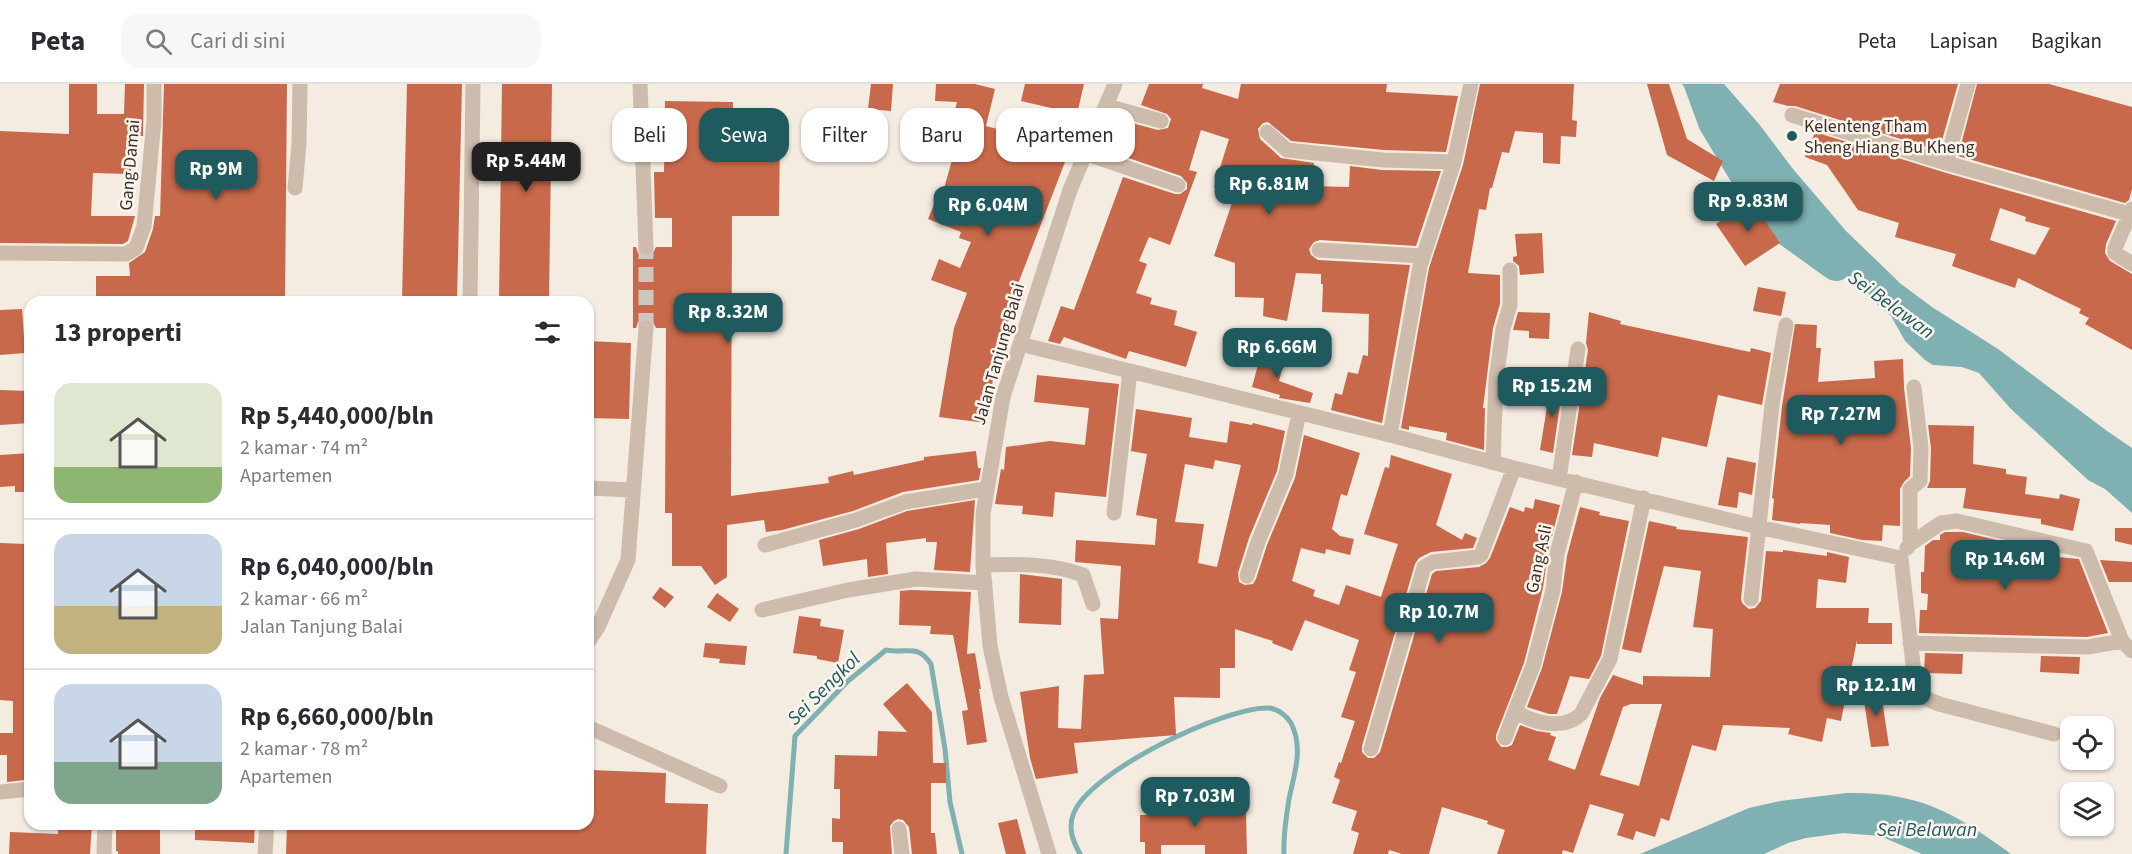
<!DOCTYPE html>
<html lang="id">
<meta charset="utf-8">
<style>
body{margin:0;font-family:"Source Sans 3",sans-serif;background:#f7f7f7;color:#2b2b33;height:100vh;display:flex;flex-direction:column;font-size:22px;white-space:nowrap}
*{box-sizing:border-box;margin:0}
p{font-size:20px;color:#7c7c81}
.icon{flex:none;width:33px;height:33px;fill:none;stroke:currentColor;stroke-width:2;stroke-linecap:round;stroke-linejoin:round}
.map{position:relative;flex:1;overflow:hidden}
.drawer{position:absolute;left:24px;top:212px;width:570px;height:534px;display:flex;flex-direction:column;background:#fff;border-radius:18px;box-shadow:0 2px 4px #0004}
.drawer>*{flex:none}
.hud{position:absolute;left:612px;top:24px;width:570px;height:54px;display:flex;gap:12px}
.controls{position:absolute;left:2060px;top:632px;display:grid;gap:12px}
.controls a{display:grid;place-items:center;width:54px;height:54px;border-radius:12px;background:#fff;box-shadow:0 2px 4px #0004;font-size:30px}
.price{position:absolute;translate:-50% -51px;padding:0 14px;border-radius:12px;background:#1f5a5e;color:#fff;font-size:20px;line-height:39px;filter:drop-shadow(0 2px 3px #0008)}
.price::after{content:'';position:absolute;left:50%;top:36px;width:18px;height:14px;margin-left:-9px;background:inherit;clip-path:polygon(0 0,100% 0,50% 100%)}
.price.current{background:#222;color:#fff}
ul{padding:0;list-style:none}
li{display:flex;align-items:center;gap:18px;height:150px;padding:0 30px}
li+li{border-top:2px solid #e1e1e2}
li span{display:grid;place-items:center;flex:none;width:168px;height:120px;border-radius:18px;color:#555}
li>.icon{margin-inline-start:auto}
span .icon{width:72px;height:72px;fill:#fffc;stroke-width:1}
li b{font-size:26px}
h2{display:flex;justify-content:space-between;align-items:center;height:72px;padding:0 30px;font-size:26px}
.pill{padding:0 21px;border-radius:18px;background:#fff;box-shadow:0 2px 4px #0004;font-size:21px;line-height:54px}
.pill.current{background:#1f5a5e;color:#fff}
header{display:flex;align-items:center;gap:36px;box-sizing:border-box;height:84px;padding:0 30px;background:#fff;border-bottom:2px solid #e1e1e2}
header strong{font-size:28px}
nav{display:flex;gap:33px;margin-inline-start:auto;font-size:21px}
.search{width:420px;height:54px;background:#f7f7f7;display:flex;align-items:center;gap:15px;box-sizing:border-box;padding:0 21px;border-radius:18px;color:#7c7c81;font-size:22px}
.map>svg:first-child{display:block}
.water{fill:#7fb0b2}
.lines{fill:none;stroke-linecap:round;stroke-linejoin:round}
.stream{stroke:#7fb0b2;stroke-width:5}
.river{stroke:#7fb0b2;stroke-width:32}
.building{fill:#c8694b;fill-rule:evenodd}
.minor-tunnel{stroke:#cfc6bd;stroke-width:15;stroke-dasharray:15 8;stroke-linecap:butt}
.minor{stroke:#cdbbac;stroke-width:15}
.poi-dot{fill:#1f5a5e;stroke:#fbf5ee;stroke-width:2}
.labels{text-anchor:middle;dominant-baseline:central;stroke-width:5;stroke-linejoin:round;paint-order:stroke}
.poi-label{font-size:18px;fill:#3b302b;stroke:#fbf5ee;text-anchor:start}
.street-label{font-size:18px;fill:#3b302b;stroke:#fbf5ee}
.water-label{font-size:20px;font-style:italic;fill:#1f5a5e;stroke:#fbf5ee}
</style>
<header>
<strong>Peta</strong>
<div class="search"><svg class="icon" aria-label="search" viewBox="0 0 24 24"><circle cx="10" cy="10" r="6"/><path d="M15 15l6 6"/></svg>Cari di sini</div>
<nav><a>Peta</a><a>Lapisan</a><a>Bagikan</a></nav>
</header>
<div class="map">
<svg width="2132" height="770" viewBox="0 0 2132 770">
<rect width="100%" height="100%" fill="#f4ebe1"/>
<path class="water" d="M1682,0h42l35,40 34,45 53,62 55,53 31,23 66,42 109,82 25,17v65l-27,-24 -17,-9 -27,-25 -50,-46 -32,-36 -17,-6 -29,-2 -8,-5 -20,-19 -14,-25 -14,-12 -12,-14 -47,-32 -20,-22 -46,-64 -37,-41z
M1847,709c72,-1 107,19 164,61h-89l-42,-18 -37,-3 -37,5 -18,5 -24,11h-124l109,-46 31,-7z"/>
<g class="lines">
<path class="stream" d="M786,770l9,-118 53,-55 38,-31c22,4 31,-7 45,14l14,85 5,53 12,52
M1080,770c-7,-13 -12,-25 -7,-39 14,-43 153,-109 196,-107 9,1 18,8 22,15 13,26 3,51 -2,76 -3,19 -6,37 -5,55"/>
<path class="river" d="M1700,0l14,38 40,67 32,40 50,36"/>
</g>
<path class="building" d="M69,0h28v30h27l1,-30h19l-1,52h-11l-1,38 -38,-1 -2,43h44l-7,25 -5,3 -123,-1v-112l69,3z
M164,0h123l-2,218h-189v-26h34l-1,-13 16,-11 8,-23 2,-13h5z
M407,0h55l-5,218h-55z
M502,0h50l-3,218h-50z
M871,0h22l-2,27 -23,-2z
M936,0h39l20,5 -9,37 41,11 1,-4 42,16 -64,166 4,2 -17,43 11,2 -6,18 -5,-1 -7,44 -47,-6 15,-89 13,-35 -36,-13 8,-21 21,9 11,-26 -12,-4 2,-6 -33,-13 9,-22 4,2 15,-53 -10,-2 11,-42 -22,-1zM975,107l28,7 -11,28 -27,-10z
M1025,0h59l-7,30 -56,-13z
M1149,0h54l-1,4 36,11 3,-15h146l-1,8 72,4 -12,56 -62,-2 -93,-9 -23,-19 -5,1 -5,6 2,10 21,19 33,5 -4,23 39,1 1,-21 32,4 59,1 -25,75 -96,-6 -6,2 -5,7 2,6 7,5 92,5 -28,158 -51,-13 4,-17 7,2 6,-23 10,2 5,-19 5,1 1,-42 -47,-2 1,-28h-2v-10l-25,-1 -9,48 -24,-5 1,-18 -29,-1v-34l-21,-7 21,-62 -21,-7 15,-48 -28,-9 -12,40 8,2 -27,73 -21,-8 -10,24 8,3 -11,29 16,5 -2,6 27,7 -3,14 23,7 -11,35 -57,-16 -3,8 -62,-22 -4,7 -12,-3 13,-35 13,4 49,-133 52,17h5l7,-5v-6l-6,-7 -73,-25 9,-32 41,11 10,-2 3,-9 -4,-5 -26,-9z
M1480,0h94l-2,36 5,1 -1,16 -15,-1 -1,28 -17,-1v-30l-28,-2 -6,22 -7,-1 -10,36h-2l-4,22 -7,-1 -11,64 32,2v29l-7,24 -10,80h2l-1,42 -38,-10 1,-7 -38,-7v4l-8,-2 28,-160 34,-103z
M1647,0h22l18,55 36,22 -9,20 -47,-26z
M1780,0h178l-19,67 -144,-45h-7l-15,-4z
M1977,0h72l83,23v82l-3,11 -4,3 -167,-47z
M665,17l68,1v33l47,1 -1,80h-47l-1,280 98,-13 -1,-6 25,-6 1,4 70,-15v-3l52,-6 2,17h3l-2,12 -76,12 -50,19 -71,19 -16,2 -2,-12 -37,5v52l-12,8 -14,-19h-29v-53h-7l1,-185h-10l-4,-8 -6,-2 -8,4 -2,6h-3v-81h3l2,6 8,4 6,-2 4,-8h16v-29h-17l-1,-46h10z
M1815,48l128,40 173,49 -10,23 -1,9 5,8 22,13v76l-47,-26 4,-6 -10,-5 2,-4 -63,-31 -3,10 -63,-22 4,-12 -61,-17 4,-14 -41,-13 -31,-45 -22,-8zM2000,124l26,9 -1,4 25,7 -15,27 -45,-15z
M1751,116l29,43 -35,23 -29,-42z
M1542,149l2,40 -24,2 -1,-9 -6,-5v-4l4,-1 -2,-22z
M1758,203l28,5 -5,24 -28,-5z
M22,225l3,44 -25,2v-45z
M1518,228l32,1 -1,26 -20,-1v-7l-16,-1z
M1589,228l32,9 -1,3 130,28 1,-4 20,5 -9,52 -44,-10 -11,52 -45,-10 -4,20 -64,-14 -2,14 -20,-2 16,-105 -2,-7z
M1795,240l22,1 -1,23h5l-3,34 57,-4 -1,-17 29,-2 1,29 7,60 -1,28 -6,6 -4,7v37l-17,-1 -1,16 -20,-1 -32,-7v-8l-30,-2v1l-28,-4 2,-21 -2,-1 10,-92z
M588,257l43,2 -2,76 -41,-1z
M1262,266l23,7 -6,24 34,12 -3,10 -31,-5 1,-3 -28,-8z
M1037,291l82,9 -13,113 -51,-5 -2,25 -31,-3 1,-8 -28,-2 6,-35 3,1 2,-23 44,-6 35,4 4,-37 -55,-6z
M1551,298l12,2 -10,69 -13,-3z
M0,306l30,1v32l-30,2z
M1136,325l56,9 -3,19 38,6 3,-22 22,4 1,-2 32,8 -8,40 -28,67 -11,35 1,9 6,3 8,-1 3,-5 11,-34 28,-67 9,-43 56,18 -13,43 -6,-2 -9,35 8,7 14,3 -4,16 -24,-6 -1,5 -24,-6 -9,33 23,9 -2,6 26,9 7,-20 35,12 17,-53 -34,-10 21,-67 4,1 2,-13 61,19 -16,51 26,15 3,-7 12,5 -4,10 -42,4 -12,6 -4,6 -53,182v6l6,6h6l6,-6 52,-178 4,-3 43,-4 7,-4 4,-5 20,-51 14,5 1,-5 8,2 2,-10 25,6 -12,47 -5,36 -19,75 -28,72v5l5,7h6l5,-2 8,-20 17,6 14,2 -1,2 6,2 -8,23 27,10 25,-72 13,-23 30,10v-9l67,1 3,-48 -20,-2 8,-56 -37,-5 -23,87 -19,-4 27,-128 28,6 -1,2 72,8 -7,61 1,5 7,6 6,-1 6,-7 5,-50 17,1v-2l44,6v-4l22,5 -3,26 -28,-4 -2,29h53l-1,15h24v21h-35v-4l-16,81 -14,-3 -5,24 -34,-8 2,-6 -67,-3 -7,26 -24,-6 -23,76 -8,-3 -6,19 -19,-6 -3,9 -16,-5 7,-21 -34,-10 -17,49 -10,-3 -1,4h-65l8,-24 -18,-6 1,-3 -46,-14 -13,47h-27l-13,-4 -1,4h-35l6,-21 -8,-3 6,-19 -25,-8 8,-23 -6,-3 5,-15 2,1 14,-42 -14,-4 15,-45 -7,-2 10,-30 -54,-20 -13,31 -20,-8 1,-2 -38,-12v39h-15v30l-46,-1 2,38 -102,8 4,30 -42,6 -6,-21 -10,-66 39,-6 -1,42 23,1 3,-54 20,-1 -4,-56 18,1 3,-53 -46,-4 1,-22 79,5 2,-26 -21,-4 11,-61 -16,-3zM1215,376l26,5 -24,102 -19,-4 6,-39 -29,-2 10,-58 28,5zM1631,620h31l-23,82 -39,-11 23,-68z
M1928,341l46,1 -1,38 33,5v5l21,3 -2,17 34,5 1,-5 20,5 -7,32 -32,-7v-5l-78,-11 3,-20h-39l3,-7 1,-33z
M30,369v39h-15v-6l-15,1v-32z
M1727,373l29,6 -4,32 -13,-3 -2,16 -19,-3z
M975,416l-5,72 -36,-2 3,-28h-11v-4l-40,5 2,31 -20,3 -1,-18 -44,7 -4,-26 40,-11 48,-18z
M1580,423l20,5 -1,3 30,6 -28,135 -12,23 -19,-3 -13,38h-8l-22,-7 15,-39 20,-76 5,-36z
M2115,444h17v17l-17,-4z
M1945,448h18l85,20v4l31,3 29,74 -21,4 -168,-4 1,-23h7l1,-16 -7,-1v-21h3l1,-26 8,-6h7v-5z
M0,459l26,1 -1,60h3l-1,9h3v140h-5v27l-18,2v-27h-7v-22h13v-32l-13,-1z
M2100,476l32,2v20h-23z
M1020,490l42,5 -1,46 -42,-2z
M660,503l14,10 -9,11 -13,-10z
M910,506l61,2 -4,62 8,-1 6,36h-2l8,53 -20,3 -5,-34 6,-1 -15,-75 -23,-1 1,-8 -32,-1 1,-34z
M717,509l22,16 -9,13 -23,-15z
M799,532l22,3 -1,7 24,4 -6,33 -21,-4v-3l-24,-3z
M705,559l42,3 -2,19 -26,-2 1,-4 -17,-2z
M1925,569l38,1 -1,20 -38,-1z
M2041,572l39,1 -1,17 -39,-2z
M907,599l25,29 1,51h13v20h-15v50h4l2,21h-25l-3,-27 -6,-7 -5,-1 -4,2 -4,5 2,28h-49v-12h-11v-24l8,1v-30h-6l1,-34 42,1 1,-25 29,1 -24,-28z
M1880,602l9,60 -18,1 -9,-59z
M591,686l75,3 -1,30 43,1 -2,50h-420l1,-30h302z
M1178,699h19v30h49l1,41h-42v-9h-44v9h-16v-12h-5v-27h38z
M1017,735l9,35h-20l-8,-31z
M58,740h34l-2,30h-81l1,-22 48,2z
M116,740h44v30h-42v-3h-2z
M195,740h60l-1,19 -59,-3z"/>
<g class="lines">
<path class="minor-tunnel" d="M646,244v-81"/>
<path class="minor" d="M640,0l6,163
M1107,22l54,15
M1792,31l154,48 183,51
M1267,48l20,18 96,10 71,2 -34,104 -30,169
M1087,70l91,31
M1454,78l17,-78
M1946,79l22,-79
M295,104l4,-44 1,-60
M2132,125l-17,39v5l17,11
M1319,166l104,6
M0,169l126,1 10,-6 8,-22 10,-105v-37
M470,218l3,-218
M1020,260l370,91 124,33 244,59 143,31 14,124 3,13 21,9 115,30
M1493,378l3,-82 7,-51 7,-24v-35
M1559,395l19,-130
M588,404l45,2
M1114,429l16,-142
M1910,460l31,-21 16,-2 129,30 36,90 10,10
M765,461l91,-25 49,-18 80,-13
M1907,464l3,-4v-55l10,-8 1,-33 -7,-61
M983,481c33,-1 69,-2 100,10l10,29
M1247,492l11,-34 28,-68 13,-61
M1751,515l21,-194 14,-80
M762,526l86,-20 68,-11 69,4
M588,558l10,-15 30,-67 18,-232
M1910,559l178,4 34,-6
M1515,627l18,-45 20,-76 4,-36 19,-72
M588,643l132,59
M1505,654l10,-27c18,12 49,20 66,3l29,-55 34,-161
M1371,665l53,-182 9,-5 45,-5 3,-2 33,-87
M0,708l30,-3
M899,745l3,25
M104,770l1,-30
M265,770l2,-30
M1049,770l-48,-157 -11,-51 -7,-81v-51l20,-117 67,-207 45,-106"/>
</g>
<circle class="poi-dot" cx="1792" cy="52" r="6"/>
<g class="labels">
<g class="poi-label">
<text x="1804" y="42">Kelenteng Tham<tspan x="1804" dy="21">Sheng Hiang Bu Kheng</tspan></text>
</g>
<g class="street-label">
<text transform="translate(130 81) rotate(-85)">Gang Damai</text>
<text transform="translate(999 270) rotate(-74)">Jalan Tanjung Balai</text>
<text transform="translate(1539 475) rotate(-78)">Gang Asli</text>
</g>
<g class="water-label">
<text transform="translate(1891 221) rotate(36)">Sei Belawan</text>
<text transform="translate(824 605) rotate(-45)">Sei Sengkol</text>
<text x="1927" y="746">Sei Belawan</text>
</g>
</g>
</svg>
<div class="controls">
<a><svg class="icon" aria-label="locate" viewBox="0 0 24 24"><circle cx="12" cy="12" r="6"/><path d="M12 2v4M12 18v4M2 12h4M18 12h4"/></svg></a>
<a><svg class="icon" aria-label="layers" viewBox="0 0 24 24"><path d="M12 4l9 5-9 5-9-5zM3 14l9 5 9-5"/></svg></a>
</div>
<b class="price current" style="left:526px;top:109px">Rp 5.44M</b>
<b class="price" style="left:216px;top:117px">Rp 9M</b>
<b class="price" style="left:1269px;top:132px">Rp 6.81M</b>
<b class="price" style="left:1748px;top:149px">Rp 9.83M</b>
<b class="price" style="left:988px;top:153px">Rp 6.04M</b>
<b class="price" style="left:728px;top:260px">Rp 8.32M</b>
<b class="price" style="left:1277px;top:295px">Rp 6.66M</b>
<b class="price" style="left:1552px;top:334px">Rp 15.2M</b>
<b class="price" style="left:1841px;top:362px">Rp 7.27M</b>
<b class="price" style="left:2005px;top:507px">Rp 14.6M</b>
<b class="price" style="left:1439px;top:560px">Rp 10.7M</b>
<b class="price" style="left:1876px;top:633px">Rp 12.1M</b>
<b class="price" style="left:1195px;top:744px">Rp 7.03M</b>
<div class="hud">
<a class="pill">Beli</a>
<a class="pill current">Sewa</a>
<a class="pill">Filter</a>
<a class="pill">Baru</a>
<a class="pill">Apartemen</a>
</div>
<section class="drawer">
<h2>13 properti<svg class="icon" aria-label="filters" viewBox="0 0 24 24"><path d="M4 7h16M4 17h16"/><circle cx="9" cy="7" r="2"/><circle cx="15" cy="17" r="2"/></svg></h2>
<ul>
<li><span style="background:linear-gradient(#dfe7d0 70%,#8fb573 0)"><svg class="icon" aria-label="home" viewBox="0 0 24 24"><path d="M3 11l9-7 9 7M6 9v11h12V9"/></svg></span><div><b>Rp 5,440,000/bln</b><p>2 kamar · 74 m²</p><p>Apartemen</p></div></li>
<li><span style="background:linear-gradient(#c9d6e8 60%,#c2b280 0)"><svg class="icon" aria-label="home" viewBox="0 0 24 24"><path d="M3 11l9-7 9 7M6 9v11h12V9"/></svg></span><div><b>Rp 6,040,000/bln</b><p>2 kamar · 66 m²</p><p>Jalan Tanjung Balai</p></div></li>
<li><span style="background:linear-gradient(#c9d6e8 65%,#7fa58c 0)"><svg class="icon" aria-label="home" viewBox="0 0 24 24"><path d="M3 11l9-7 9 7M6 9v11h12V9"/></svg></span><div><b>Rp 6,660,000/bln</b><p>2 kamar · 78 m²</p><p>Apartemen</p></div></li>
</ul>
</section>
</div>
